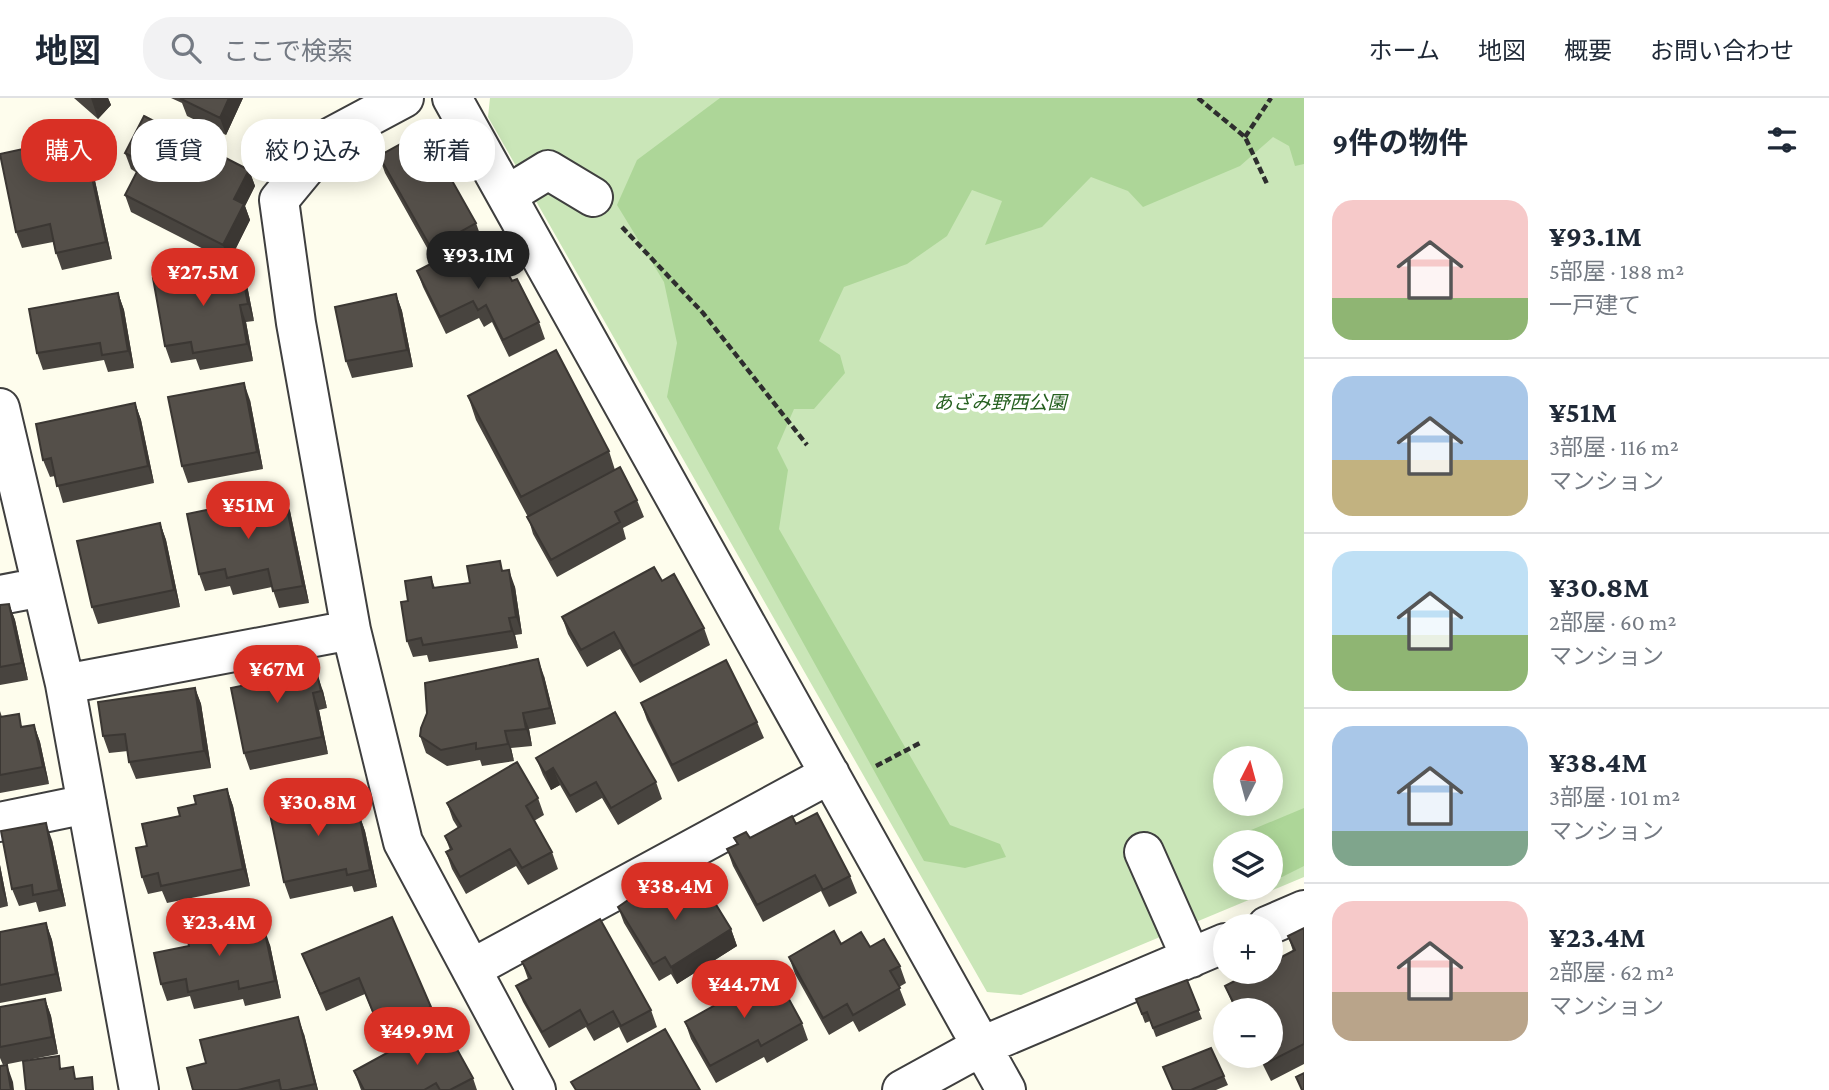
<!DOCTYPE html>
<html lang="ja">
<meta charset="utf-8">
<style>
body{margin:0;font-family:"Crimson Pro","Noto Sans JP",serif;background:#f2f2f3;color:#1f2937;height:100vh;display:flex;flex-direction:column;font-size:26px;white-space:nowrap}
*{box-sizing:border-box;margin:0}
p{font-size:23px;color:#747a83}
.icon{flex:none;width:38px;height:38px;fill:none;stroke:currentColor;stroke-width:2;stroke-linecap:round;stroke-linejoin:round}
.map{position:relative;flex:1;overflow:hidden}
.panel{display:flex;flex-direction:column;background:#fff;width:525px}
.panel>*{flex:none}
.banner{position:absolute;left:21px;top:21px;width:665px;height:63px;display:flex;gap:14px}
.needle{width:46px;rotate:6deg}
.tools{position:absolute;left:1213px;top:648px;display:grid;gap:14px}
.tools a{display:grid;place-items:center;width:70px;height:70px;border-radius:50%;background:#fff;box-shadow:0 4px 18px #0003;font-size:35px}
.price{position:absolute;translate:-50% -60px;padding:0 16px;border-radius:24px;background:#d93025;color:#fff;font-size:23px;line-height:46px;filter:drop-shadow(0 2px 4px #0008)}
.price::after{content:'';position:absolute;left:50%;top:42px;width:21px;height:16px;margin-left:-10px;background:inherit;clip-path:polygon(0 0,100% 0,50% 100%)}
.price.active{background:#222;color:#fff}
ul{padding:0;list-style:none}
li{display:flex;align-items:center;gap:21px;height:175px;padding:0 28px}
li+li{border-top:2px solid #e0e1e3}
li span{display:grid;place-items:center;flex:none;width:196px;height:140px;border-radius:21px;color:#555}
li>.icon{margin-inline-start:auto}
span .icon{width:84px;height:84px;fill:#fffc;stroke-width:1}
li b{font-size:30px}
h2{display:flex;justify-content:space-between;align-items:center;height:84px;padding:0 28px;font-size:30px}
.chip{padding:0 24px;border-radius:28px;background:#fff;box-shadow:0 4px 18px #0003;font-size:24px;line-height:63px}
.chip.active{background:#d93025;color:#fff}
header{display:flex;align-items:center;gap:42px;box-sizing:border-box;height:98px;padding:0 35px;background:#fff;border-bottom:2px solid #e0e1e3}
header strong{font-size:33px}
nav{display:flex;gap:38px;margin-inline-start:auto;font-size:24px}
.search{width:490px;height:63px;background:#f2f2f3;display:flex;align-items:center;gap:18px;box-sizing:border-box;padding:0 24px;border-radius:28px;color:#747a83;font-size:26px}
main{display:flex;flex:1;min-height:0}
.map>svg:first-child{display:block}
.green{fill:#cae6b8;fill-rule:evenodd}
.forest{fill:#add698}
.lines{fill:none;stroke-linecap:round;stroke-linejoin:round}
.minor-casing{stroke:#3f3f3f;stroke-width:42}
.path{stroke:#2e2e2e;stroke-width:4.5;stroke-dasharray:7 3.5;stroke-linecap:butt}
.minor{stroke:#fff;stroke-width:38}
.wall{fill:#48443f}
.shaded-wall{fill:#3b3733}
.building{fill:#544f49;stroke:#3b3733;stroke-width:2}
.labels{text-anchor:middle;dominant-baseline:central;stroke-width:7;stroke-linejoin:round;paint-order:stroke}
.park-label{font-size:19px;font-style:italic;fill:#266020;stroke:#fff}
</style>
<header>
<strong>地図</strong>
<div class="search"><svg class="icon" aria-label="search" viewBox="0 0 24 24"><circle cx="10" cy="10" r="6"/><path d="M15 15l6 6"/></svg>ここで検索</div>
<nav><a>ホーム</a><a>地図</a><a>概要</a><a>お問い合わせ</a></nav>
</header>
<main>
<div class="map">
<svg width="1304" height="992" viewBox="0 0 1304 992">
<rect width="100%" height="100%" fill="#fefded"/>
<path class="green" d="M490,0h814v779l-283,118 -34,-3 -499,-875zM1225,660h45v45h-45zM1225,744h45v45h-45z"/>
<path class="forest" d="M720,0h584v66l-9,2 -6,-20 -16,-9 -33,29 -97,41 -15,-16 -37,-14 -49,50 -57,18 17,-44 -30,-11 -25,46 -40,28 -63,23 -25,54 21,14 5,18 -31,36h-20l-17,39 11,22 -9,59 171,296 50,19 6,13 -41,11 -41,-7 -257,-464 10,-54 -13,-61 -47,-77 20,-45z
M1304,710v58l-22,11 -11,1 -1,-36h-35l9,-9z"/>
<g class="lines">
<g class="minor-casing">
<path id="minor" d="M404,0l-73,39 -52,63 17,123 55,307 52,212 133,248
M452,0l554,992
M507,97l41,-25 45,27
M0,310l65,276 74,406
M0,497l42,-8
M65,586l286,-54
M0,724l87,-18
M1144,754l47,106
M1267,828l37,-16
M471,871l359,-195
M902,992l80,-44 243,-103"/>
</g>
<path class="path" d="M1198,0l47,39 23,49
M1245,39l26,-39
M622,129l81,86 104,132
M876,668l46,-24"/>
<use href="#minor" class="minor"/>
</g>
<path class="wall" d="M74,0h34l3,7 -13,14z
M171,0h72l-17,37 -39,-19 -5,-13z
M83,38l6,17 23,106 -50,11 -6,-17 -3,-11 -31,6 -6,-16z
M125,55l124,17 6,16 -10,20 5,14 -21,42 -98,-50 -6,-17 12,-22 -6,-4z
M379,58l97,67 6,17 -16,9 11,22 35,10 27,41 6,17 -36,18 -17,-35 -8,5 -5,-9 -33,16 -23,-47 -6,-16 18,-9 -50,-89z
M246,182l8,41 -8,1 7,39 -53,9 -4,-11 -25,4 -6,-17z
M118,195l6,17 10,58 -26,4 -4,-12 -61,10 -6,-17z
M396,196l6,17 11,56 -61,11 -6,-17z
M468,298l141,55 6,19 22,30 7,17 -21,11 3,11 -69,38 -24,-43 -5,-17 -52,-97z
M250,302l13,69 -75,14 -6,-17z
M135,305l6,17 13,63 -91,20 -8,-27 -5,1 -7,-17z
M284,396l6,17 19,92 -30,5 -7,-21 -39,8 -3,-9 -25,5 -6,-17z
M160,425l6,17 14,67 -82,17 -6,-17z
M504,473l11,16 7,47 -7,1 3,13 -89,14 -2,-7 -14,2 -6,-16 1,-40 23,-24 4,11 35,-5z
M662,483l42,47 6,17 -70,38 -20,-34 -33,18 -19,-33 -6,-17z
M9,506l6,16 13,60 -28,5v-80z
M312,577l11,16 4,17 -8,2 9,44 -78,16 -6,-17z
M544,578l12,48 -27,5 3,17 -21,2 3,13 -32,5 -2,-6 -33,6 -21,-13 -6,-17z
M195,590l6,16 10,64 -75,11 -7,-17 -1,-11 -19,2 -6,-17z
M641,605l116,19 7,16 -86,44 -31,-62z
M0,613l2,6 22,10 10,-2 6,17 9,42 -49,9z
M536,660l120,24 6,17 -44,26 -16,-27 -26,15 -16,-28 -9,5 -8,-15z
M227,691l6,17 17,80 -83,17 -5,-12 -14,3 -6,-17 5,-31 33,-30 16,-12z
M323,692l4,12 20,15 12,-3 6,17 12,56 -23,5 -2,-6 -62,13 -6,-17 11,-79z
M538,700l6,17 -10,6 18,31 6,17 -30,16 -12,-19 -50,28 -14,-25 -6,-17 4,-2 -5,-14 13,-8 -5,-8 -6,-17z
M796,726l54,52 7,17 -28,14 -8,-16 -58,31 -30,-56 -6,-17 10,-5 -3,-6h16z
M52,742l14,66 -27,6 -3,-10 -17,4 -7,-17z
M0,767l8,41 -8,2z
M677,793l54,38 6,17 -60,38 -6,-10 -12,7 -35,-58 -6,-16 25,-4z
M46,825l6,17 10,51 -62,12v-71z
M228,829l28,3 14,15 11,53 -36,8 -2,-7 -49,10 -4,-13 -23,5 -6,-17 28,-38z
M1304,830v136l-33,17 -13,-26h12v-45h-35l-10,-24 68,-35 -5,-15z
M841,846l29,3 30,19 6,17 -7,4 7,18 -47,27 -6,-11 -24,14 -34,-61 -6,-17z
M302,856l129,53 6,17 -51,22 -21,-52 -39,17z
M522,864l129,48 6,17 -30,16 -8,-16 -25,14 -8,-14 -37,21 -26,-46 -7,-16 12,-7z
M1187,882l15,39 -46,18 -6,-16 -5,2 -9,-24z
M45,901l6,17 7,38 -55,11 -3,-7v-51z
M685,924l117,1 6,17 -41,23 -3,-6 -48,26 -25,-44z
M304,936l14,56h-125l13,-27z
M433,943l40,37 4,12h-116l-7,-19z
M1163,969l61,9 4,9 -12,5h-43z"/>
<path class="shaded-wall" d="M91,0h17l3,7 -13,14z
M229,0h14l-17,37 -6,-17z
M83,38l6,17 23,106 -6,-17z
M249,72l6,16 -10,20 5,14 -21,42 -6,-17 11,-46z
M240,165l6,17 8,41 -6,-17z
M118,195l6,17 10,58 -6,-17z
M396,196l6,17 11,56 -6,-17z
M240,207l6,17 7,39 -6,-17z
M244,285l6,17 13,69 -6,-17z
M135,305l6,17 13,63 -6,-17z
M284,396l6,17 19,92 -6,-17z
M160,425l6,17 14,67 -6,-17z
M509,472l6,17 7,47 -6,-17z
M9,506l6,16 13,60 -6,-17z
M509,520l6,17 3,13 -6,-17z
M305,557l6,17 4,20 -6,-17z
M538,561l6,17 12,48 -6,-16z
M317,576l6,17 4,17 -6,-17z
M195,590l6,16 10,64 -7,-17z
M313,595l6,17 9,44 -6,-17z
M523,615l6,16 3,17 -6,-17z
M34,627l6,17 9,42 -6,-17z
M505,633l6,17 3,13 -6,-17z
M553,670l7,17 -9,5 -6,-17z
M227,691l6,17 17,80 -7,-17z
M341,702l6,16 -3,1z
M359,716l6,17 12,56 -7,-17z
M46,725l6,17 14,66 -7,-16z
M0,767l8,41 -6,-17 -2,-11z
M46,825l6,17 10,51 -6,-17z
M264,830l6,17 11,53 -6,-17z
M731,831l6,17 -60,38 -6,-17z
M45,901l6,17 7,38 -6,-17z
M298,919l6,17 14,56h-1l-2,-6z
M7,967l6,17 1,8h-3z"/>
<path class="building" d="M182,0h47l-9,20 -39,-19z
M144,18l105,54 -15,29 10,5 -21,41 -98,-50 17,-33 -17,-9z
M424,33l52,92 -45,25 -52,-92z
M83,38l23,106 -50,11 -6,-29 -34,8 -16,-78z
M465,148l12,25 24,-11 11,21 5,-2 22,43 -36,18 -17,-35 -8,5 -5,-9 -33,16 -23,-46z
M240,165l8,41 -8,1 7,39 -54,9 -2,-11 -26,4 -12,-68z
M118,195l10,58 -26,4 -2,-12 -63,10 -8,-44z
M396,196l11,56 -61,11 -11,-54z
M556,252l53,101 -88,46 -53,-101z
M244,285l13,69 -75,14 -14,-69z
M135,305l13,63 -91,20 -6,-28 -8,2 -7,-36z
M620,369l17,33 -22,12 5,10 -69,38 -24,-43z
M284,396l19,92 -30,5 -5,-22 -41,9 -2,-9 -26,5 -12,-60z
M160,425l14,67 -82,17 -15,-66z
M500,463l2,10 7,-1 7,47 -7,1 3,13 -89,14 -2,-7 -14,3 -6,-39 7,-1 -3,-20 26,-4 2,11 37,-5 -3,-17z
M654,469l8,14 12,-7 30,54 -71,38 -19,-34 -33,18 -19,-33z
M9,506l13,59 -22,4v-62z
M305,557l4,20 8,-1 4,17 -8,2 9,44 -78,16 -13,-65 15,-3 -3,-18z
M538,561l12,49 -27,5 3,16 -21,2 3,13 -32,5v-6l-35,7 -21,-14 1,-8 6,-15 -2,-30z
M726,562l31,62 -85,43 -31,-62z
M195,590l9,63 -75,11 -4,-28 -22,2 -5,-34z
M615,614l41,70 -45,26 -15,-26 -26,14 -17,-28 -8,5 -9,-15z
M19,616l2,13 13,-2 9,42 -43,8v-58z
M517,664l21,36 -12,8 26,46 -30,16 -12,-19 -50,28 -14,-25 6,-3 -7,-13 16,-10 -14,-23z
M227,691l16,80 -82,17 -3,-13 -16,4 -6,-29 11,-2 -5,-22 38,-8 -2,-8 18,-4 -2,-8z
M323,692l2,13 16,-3 3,17 15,-3 11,56 -23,5 -1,-6 -62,13 -15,-73 26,-6 -2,-8z
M817,715l33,63 -27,14 -8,-15 -58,30 -30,-56 11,-5 -4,-6 12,-6 4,6 42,-22 4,8z
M46,725l13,67 -26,5 -1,-10 -20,4 -11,-58z
M699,779l32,52 -60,38 -6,-10 -12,7 -35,-57 19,-13 6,9 31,-19 3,7z
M392,819l39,90 -51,22 -21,-51 -39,16 -18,-40z
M600,821l51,91 -30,16 -8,-15 -25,14 -8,-15 -38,22 -26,-46 15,-8 -9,-16z
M226,823l1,7 26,-6 2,9 9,-3 11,53 -36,8 -1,-8 -50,11 -2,-13 -25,5 -7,-31 35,-7 -3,-16z
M46,825l10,51 -56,11v-53z
M1304,830v116l-39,20 -5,-9h10v-45h-33l-12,-24 29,-15h16v-8l25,-13 -7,-14z
M834,833l7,13 20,-12 9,15 14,-8 16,27 -10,5 10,17 -47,27 -6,-11 -24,14 -34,-61z
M774,874l28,51 -41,23 -3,-6 -48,26 -25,-44z
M1187,882l12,30 -46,18 -6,-16 -5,2 -6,-15z
M45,901l7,38 -52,10v-40z
M298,919l17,67 -27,6h-7l-2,-10 -41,10h-45l-6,-22 19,-5 -6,-23z
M665,931l35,61h-124l-5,-8z
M427,933l6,10 15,-8 25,45 -23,12h-10l-4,-7 -12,7h-60l-10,-19z
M1211,950l13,28 -33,14h-18l-10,-23z
M59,958l1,13 13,-2 2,12 17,-2 1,13h-67l-3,-29z
M7,967l4,25h-11v-24z
M1304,975v17h-2l-6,-13z"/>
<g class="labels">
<g class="park-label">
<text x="1000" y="304">あざみ野西公園</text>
</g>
</g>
</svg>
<div class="tools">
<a><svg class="needle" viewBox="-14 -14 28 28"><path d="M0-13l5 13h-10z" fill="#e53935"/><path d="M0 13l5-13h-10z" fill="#747a83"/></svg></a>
<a><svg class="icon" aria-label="layers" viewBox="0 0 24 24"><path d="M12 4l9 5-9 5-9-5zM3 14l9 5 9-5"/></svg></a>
<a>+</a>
<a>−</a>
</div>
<b class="price active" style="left:478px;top:193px">¥93.1M</b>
<b class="price" style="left:203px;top:210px">¥27.5M</b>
<b class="price" style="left:248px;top:443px">¥51M</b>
<b class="price" style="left:277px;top:607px">¥67M</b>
<b class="price" style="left:318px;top:740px">¥30.8M</b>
<b class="price" style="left:675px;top:824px">¥38.4M</b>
<b class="price" style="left:219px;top:860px">¥23.4M</b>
<b class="price" style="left:744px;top:922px">¥44.7M</b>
<b class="price" style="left:417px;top:969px">¥49.9M</b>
<div class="banner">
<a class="chip active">購入</a>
<a class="chip">賃貸</a>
<a class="chip">絞り込み</a>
<a class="chip">新着</a>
</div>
</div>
<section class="panel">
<h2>9件の物件<svg class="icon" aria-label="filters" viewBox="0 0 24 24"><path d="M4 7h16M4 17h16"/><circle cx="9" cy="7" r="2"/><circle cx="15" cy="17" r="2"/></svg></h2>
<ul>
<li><span style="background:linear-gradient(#f6c9c9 70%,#8fb573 0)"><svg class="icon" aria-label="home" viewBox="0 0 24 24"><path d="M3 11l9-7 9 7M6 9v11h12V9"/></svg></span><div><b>¥93.1M</b><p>5部屋 · 188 m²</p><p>一戸建て</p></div></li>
<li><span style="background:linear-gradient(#a9c7e8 60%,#c2b280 0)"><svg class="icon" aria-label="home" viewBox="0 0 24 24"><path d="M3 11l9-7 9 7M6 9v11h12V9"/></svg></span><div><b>¥51M</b><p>3部屋 · 116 m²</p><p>マンション</p></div></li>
<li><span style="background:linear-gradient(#bfe0f5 60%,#8fb573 0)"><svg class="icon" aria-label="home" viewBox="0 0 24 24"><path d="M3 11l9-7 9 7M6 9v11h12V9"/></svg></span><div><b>¥30.8M</b><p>2部屋 · 60 m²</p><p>マンション</p></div></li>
<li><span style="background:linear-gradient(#a9c7e8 75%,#7fa58c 0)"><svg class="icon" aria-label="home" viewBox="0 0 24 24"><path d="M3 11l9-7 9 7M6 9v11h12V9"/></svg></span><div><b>¥38.4M</b><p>3部屋 · 101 m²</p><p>マンション</p></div></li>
<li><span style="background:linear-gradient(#f6c9c9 65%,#b9a48a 0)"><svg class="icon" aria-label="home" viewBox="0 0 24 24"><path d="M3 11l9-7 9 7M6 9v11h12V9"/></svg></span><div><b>¥23.4M</b><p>2部屋 · 62 m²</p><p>マンション</p></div></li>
</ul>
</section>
</main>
